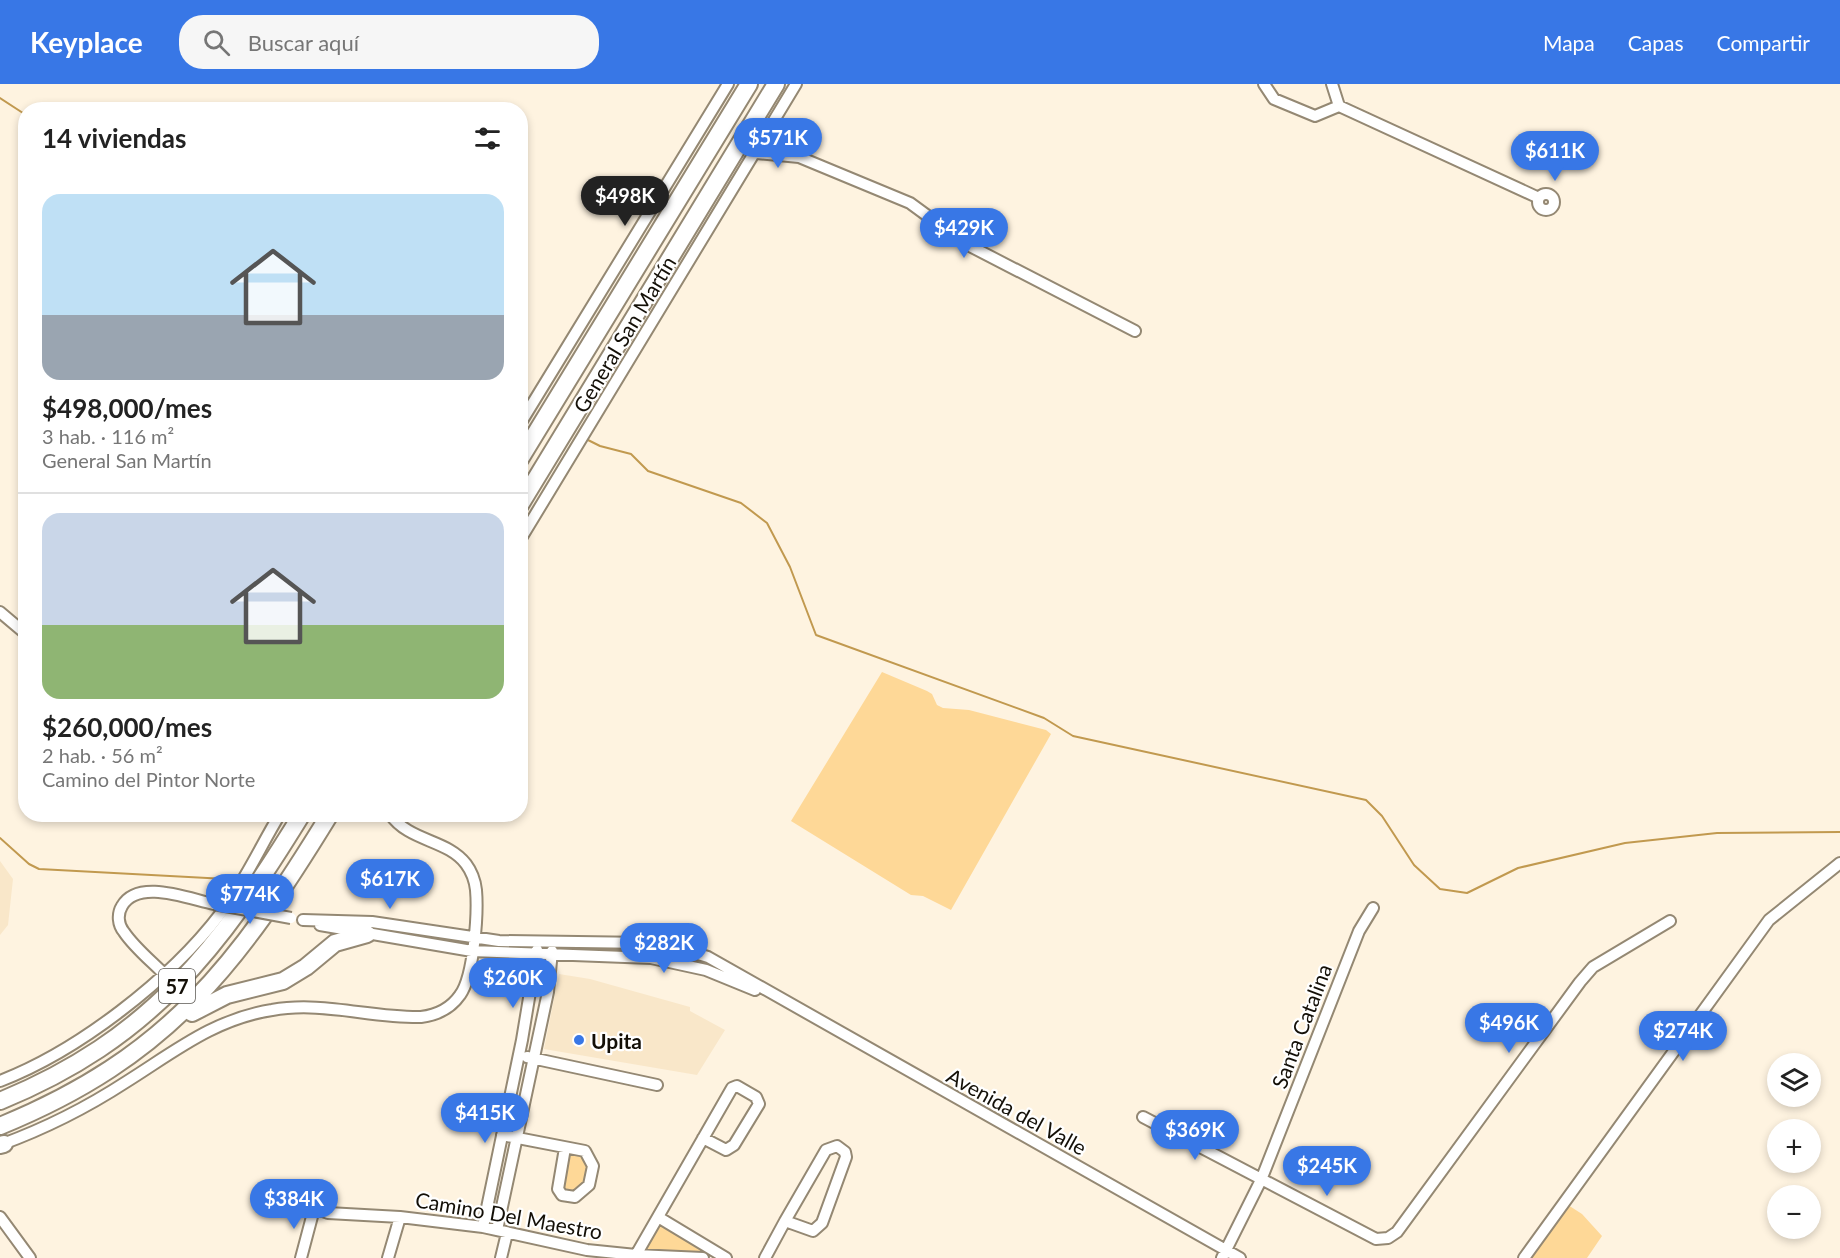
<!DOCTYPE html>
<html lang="es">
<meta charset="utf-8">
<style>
body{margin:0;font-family:Lato,sans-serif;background:#f6f6f6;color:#222;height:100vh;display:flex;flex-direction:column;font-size:22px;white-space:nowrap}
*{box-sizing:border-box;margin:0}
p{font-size:20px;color:#767676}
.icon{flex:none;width:33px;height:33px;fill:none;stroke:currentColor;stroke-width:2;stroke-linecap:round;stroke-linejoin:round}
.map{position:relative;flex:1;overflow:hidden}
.side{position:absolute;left:18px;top:18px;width:510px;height:720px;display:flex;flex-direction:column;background:#fff;border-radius:24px;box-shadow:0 3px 9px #0003}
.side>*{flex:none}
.fabs{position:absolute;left:1767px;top:969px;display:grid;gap:12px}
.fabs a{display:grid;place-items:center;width:54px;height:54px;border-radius:50%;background:#fff;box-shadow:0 3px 9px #0003;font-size:30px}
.price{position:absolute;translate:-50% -51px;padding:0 14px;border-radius:21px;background:#3877e6;color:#fff;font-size:20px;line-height:39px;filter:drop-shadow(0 2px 3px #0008)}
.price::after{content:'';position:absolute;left:50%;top:36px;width:18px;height:14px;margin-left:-9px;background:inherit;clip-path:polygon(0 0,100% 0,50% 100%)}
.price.selected{background:#222;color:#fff}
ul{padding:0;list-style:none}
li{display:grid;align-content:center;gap:12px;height:318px;padding:0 24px}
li+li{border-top:2px solid #e0e0e0}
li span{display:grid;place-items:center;height:186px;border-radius:18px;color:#555}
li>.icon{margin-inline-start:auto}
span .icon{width:108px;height:108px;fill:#fffc;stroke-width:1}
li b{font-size:26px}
h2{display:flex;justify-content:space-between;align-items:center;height:72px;padding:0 24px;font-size:26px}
header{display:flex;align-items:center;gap:36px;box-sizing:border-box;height:84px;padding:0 30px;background:#3877e6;color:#fff}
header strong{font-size:28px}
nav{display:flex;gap:33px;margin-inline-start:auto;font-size:21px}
.search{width:420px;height:54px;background:#f6f6f6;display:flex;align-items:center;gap:15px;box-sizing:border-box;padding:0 21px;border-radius:24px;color:#767676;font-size:22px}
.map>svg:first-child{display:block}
.built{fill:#f9e7c9}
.green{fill:#fed897}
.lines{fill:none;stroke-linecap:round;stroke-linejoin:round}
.stream{stroke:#c1994f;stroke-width:2}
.minor-casing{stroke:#948873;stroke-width:14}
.highway-casing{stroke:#948873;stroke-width:20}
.minor{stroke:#fff;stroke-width:10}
.highway{stroke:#fff;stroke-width:16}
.minor-bridge-casing{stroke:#948873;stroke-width:14;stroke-linecap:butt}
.minor-bridge{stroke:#fff;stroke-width:10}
.poi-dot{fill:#3877e6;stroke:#fff;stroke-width:2}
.labels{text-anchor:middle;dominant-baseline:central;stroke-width:4.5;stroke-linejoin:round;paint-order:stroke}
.shield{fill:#fff;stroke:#5a5751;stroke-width:1.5}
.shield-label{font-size:20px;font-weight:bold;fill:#130f07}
.street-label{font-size:21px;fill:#130f07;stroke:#fff}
.poi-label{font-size:21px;font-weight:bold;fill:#130f07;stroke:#fff;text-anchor:start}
</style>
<header>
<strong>Keyplace</strong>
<div class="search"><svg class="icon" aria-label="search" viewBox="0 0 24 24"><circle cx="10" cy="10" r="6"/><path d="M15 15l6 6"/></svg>Buscar aquí</div>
<nav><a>Mapa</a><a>Capas</a><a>Compartir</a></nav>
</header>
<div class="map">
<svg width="1840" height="1174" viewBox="0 0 1840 1174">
<rect width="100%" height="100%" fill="#fef3e0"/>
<path class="built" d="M0,777l13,18 -5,46 -8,10z
M559,890l31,5 100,28v4l35,19 -28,45 -153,-26z"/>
<path class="green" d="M882,588l45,19 5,3 5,11 6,3 26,2 77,20 5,4 -100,176 -28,-14 -12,-1 -120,-74z
M572,1069l17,8 -2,21 -16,13 -10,-7 7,-33z
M1568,1121l14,9 20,22 -15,22h-57z
M660,1138l51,32 -68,-3z"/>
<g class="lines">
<path class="stream" d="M0,14l26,17
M584,354l16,8 31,8 17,17 93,32 26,20 23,44 26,68 228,83 29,18 293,64 16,16 32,49 26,24 27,4 51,-25 107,-25 92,-10 123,-1
M0,754l29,26 10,5 187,10"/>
<g class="minor-casing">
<path id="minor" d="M1264,0l10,15 41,17 24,-10
M1332,0l7,22
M1339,22l200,92
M756,69l43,4 111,46 56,41 169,87
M1538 118a8 8 0 1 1 16 0a8 8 0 1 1-16 0Z
M520,340l208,-340
M520,456l276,-456
M0,528l26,22
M303,836l69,2 127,19 149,2 30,5 30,9 532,301
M320,841l152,26 179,7 55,12 49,20
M163,889c-13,-13 -29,-26 -39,-41 -6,-7 -7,-18 -2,-26 16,-28 67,-7 92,-2
M527,973l130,28
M0,997c78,-30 170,-101 221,-168 23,-30 39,-66 59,-99
M1143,1033l233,122 12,-1 9,-6 183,-250 13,-15 77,-46
M502,1051l83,16 8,15 -4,19 -14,12 -13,-2 -4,-6 7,-41
M0,1061c44,-16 86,-37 126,-63 48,-30 88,-63 146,-72 50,-9 99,8 149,7 16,-2 30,-9 39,-22 14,-19 18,-82 16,-105 -1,-9 -4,-18 -10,-26 -19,-25 -57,-22 -76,-50
M837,1062l8,6 1,5 -24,66 -9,8 -28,-10 41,-71z
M309,1122l19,7 72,4 83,10 104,23 49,5 67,3
M0,1133l30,41
M658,1133l68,41
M483,1143l39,-187 15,-90
M497,1146l51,-238 4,-41
M636,1171l96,-167 5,-2 19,11 3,7 -25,41 -8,5 -23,-12
M301,1174l13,-49
M388,1174l12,-41
M501,1174l6,-25
M765,1174l20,-37
M1222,1174l39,-78 98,-249 14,-23
M1524,1174l245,-338 71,-57"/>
</g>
<g class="highway-casing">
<path id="highway" d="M520,375l229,-375
M520,421l256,-421
M192,929l35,-18 56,-14 23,-14 29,-24 32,-9
M0,1017c151,-62 219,-152 302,-287
M0,1042c169,-69 238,-162 330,-312
M0,1061l4,-1"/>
</g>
<use href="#minor" class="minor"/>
<use href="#highway" class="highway"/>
<g class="minor-bridge-casing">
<path id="minor-bridge" d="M214,820l77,14"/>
</g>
<use href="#minor-bridge" class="minor-bridge"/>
</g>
<circle class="poi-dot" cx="579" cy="956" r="6"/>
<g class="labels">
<rect class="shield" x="159" y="885" width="36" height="34" rx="4.5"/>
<g class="shield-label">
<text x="177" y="902">57</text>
</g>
<g class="street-label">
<text transform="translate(624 250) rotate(-59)">General San Martín</text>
<text transform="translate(1301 942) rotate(-69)">Santa Catalina</text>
<text transform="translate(1017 1027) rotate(29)">Avenida del Valle</text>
<text transform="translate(509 1131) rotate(10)">Camino Del Maestro</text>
</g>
<g class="poi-label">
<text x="591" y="956">Upita</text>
</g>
</g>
</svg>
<div class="fabs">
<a><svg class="icon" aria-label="layers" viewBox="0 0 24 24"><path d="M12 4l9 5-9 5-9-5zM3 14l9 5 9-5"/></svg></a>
<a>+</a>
<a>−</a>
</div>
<b class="price" style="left:778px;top:85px">$571K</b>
<b class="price" style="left:1555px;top:98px">$611K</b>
<b class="price selected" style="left:625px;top:143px">$498K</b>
<b class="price" style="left:964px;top:175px">$429K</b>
<b class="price" style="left:390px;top:826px">$617K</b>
<b class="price" style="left:250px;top:841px">$774K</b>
<b class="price" style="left:664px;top:890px">$282K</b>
<b class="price" style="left:513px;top:925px">$260K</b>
<b class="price" style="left:1509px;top:970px">$496K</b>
<b class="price" style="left:1683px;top:978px">$274K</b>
<b class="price" style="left:485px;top:1060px">$415K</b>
<b class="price" style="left:1195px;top:1077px">$369K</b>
<b class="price" style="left:1327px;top:1113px">$245K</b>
<b class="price" style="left:294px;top:1146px">$384K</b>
<section class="side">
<h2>14 viviendas<svg class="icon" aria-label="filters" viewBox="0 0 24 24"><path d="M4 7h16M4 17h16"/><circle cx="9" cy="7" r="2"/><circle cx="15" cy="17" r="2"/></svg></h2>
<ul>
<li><span style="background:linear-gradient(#bfe0f5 65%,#9aa5b1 0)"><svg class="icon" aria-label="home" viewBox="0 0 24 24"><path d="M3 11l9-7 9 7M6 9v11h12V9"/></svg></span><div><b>$498,000/mes</b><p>3 hab. · 116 m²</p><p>General San Martín</p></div></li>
<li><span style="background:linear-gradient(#c9d6e8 60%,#8fb573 0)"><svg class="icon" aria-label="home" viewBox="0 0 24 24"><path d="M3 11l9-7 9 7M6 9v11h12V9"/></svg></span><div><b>$260,000/mes</b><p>2 hab. · 56 m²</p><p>Camino del Pintor Norte</p></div></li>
</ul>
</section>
</div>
